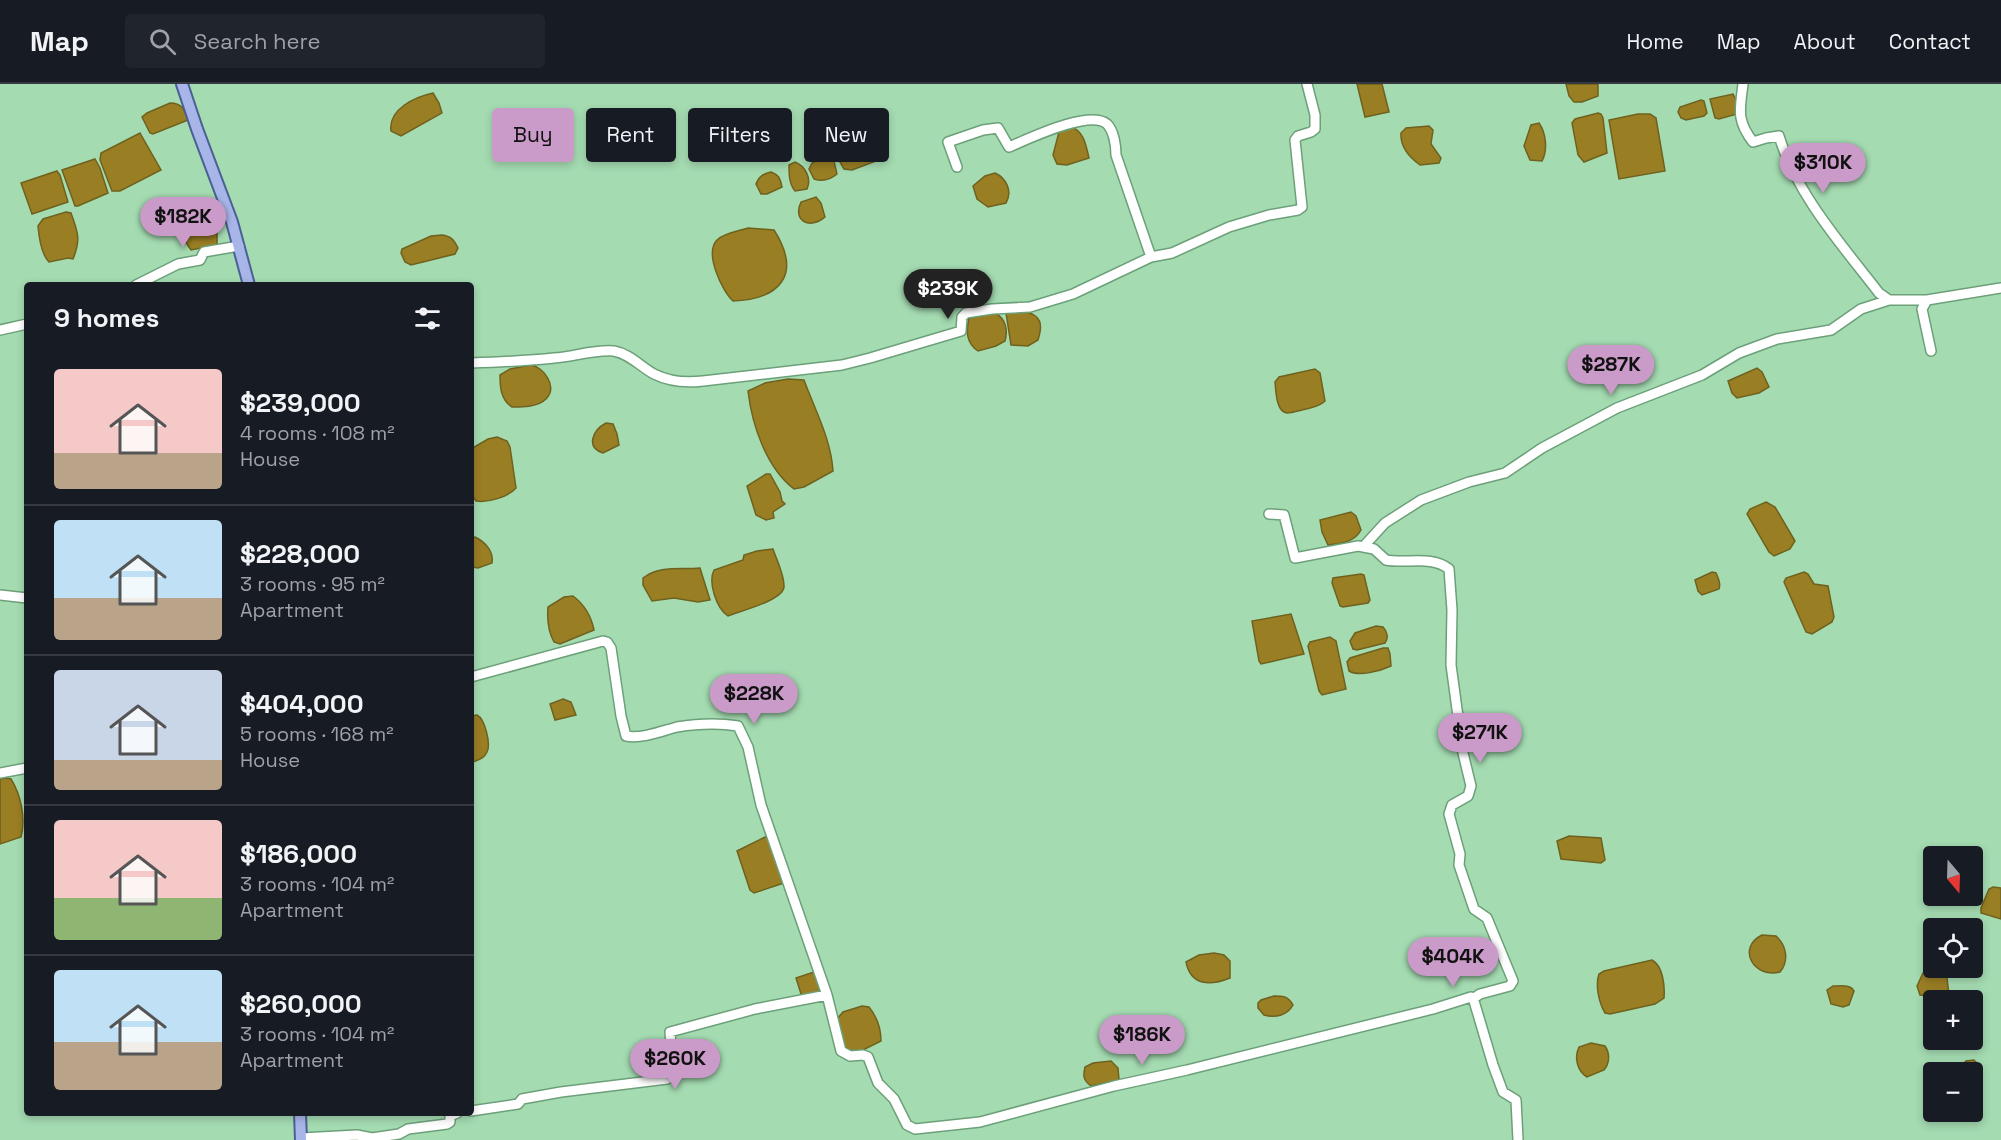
<!DOCTYPE html>
<meta charset="utf-8">
<style>
body{margin:0;font-family:"Space Grotesk",sans-serif;background:#20242c;color:#f1f3f6;height:100vh;display:flex;flex-direction:column;font-size:22px;white-space:nowrap}
*{box-sizing:border-box;margin:0}
p{font-size:20px;color:#9ea1a6}
.icon{flex:none;width:33px;height:33px;fill:none;stroke:currentColor;stroke-width:2;stroke-linecap:round;stroke-linejoin:round}
.map{position:relative;flex:1;overflow:hidden}
.details{position:absolute;left:24px;top:198px;width:450px;height:834px;display:flex;flex-direction:column;background:#171b24;border-radius:6px;box-shadow:0 3px 9px #0003}
.details>*{flex:none}
.top-card{position:absolute;left:492px;top:24px;width:570px;height:54px;display:flex;gap:12px}
.needle{width:39px;rotate:161deg}
.tools{position:absolute;left:1923px;top:762px;display:grid;gap:12px}
.tools a{display:grid;place-items:center;width:60px;height:60px;border-radius:6px;background:#171b24;box-shadow:0 3px 9px #0003;font-size:30px}
.price{position:absolute;translate:-50% -51px;padding:0 14px;border-radius:21px;background:#ca9bc9;color:#111;font-size:20px;line-height:39px;filter:drop-shadow(0 2px 3px #0008)}
.price::after{content:'';position:absolute;left:50%;top:36px;width:18px;height:14px;margin-left:-9px;background:inherit;clip-path:polygon(0 0,100% 0,50% 100%)}
.price.current{background:#222;color:#fff}
ul{padding:0;list-style:none}
li{display:flex;align-items:center;gap:18px;height:150px;padding:0 30px}
li+li{border-top:2px solid #363941}
li span{display:grid;place-items:center;flex:none;width:168px;height:120px;border-radius:6px;color:#555}
li>.icon{margin-inline-start:auto}
span .icon{width:72px;height:72px;fill:#fffc;stroke-width:1}
li b{font-size:26px}
h2{display:flex;justify-content:space-between;align-items:center;height:72px;padding:0 30px;font-size:26px}
.pill{padding:0 21px;border-radius:6px;background:#171b24;box-shadow:0 3px 9px #0003;font-size:21px;line-height:54px}
.pill.current{background:#ca9bc9;color:#111}
header{display:flex;align-items:center;gap:36px;box-sizing:border-box;height:84px;padding:0 30px;background:#171b24;border-bottom:2px solid #363941}
header strong{font-size:28px}
nav{display:flex;gap:33px;margin-inline-start:auto;font-size:21px}
.search{width:420px;height:54px;background:#20242c;display:flex;align-items:center;gap:15px;box-sizing:border-box;padding:0 21px;border-radius:6px;color:#9ea1a6;font-size:22px}
.map>svg:first-child{display:block}
.water{fill:#997e24;stroke:#6e621e;stroke-width:1.5}
.lines{fill:none;stroke-linecap:round;stroke-linejoin:round}
.minor-casing{stroke:#6ca079;stroke-width:12}
.major-casing{stroke:#4b6194;stroke-width:14}
.minor{stroke:#fff;stroke-width:9}
.major{stroke:#a8b5e9;stroke-width:10}
</style>
<header>
<strong>Map</strong>
<div class="search"><svg class="icon" aria-label="search" viewBox="0 0 24 24"><circle cx="10" cy="10" r="6"/><path d="M15 15l6 6"/></svg>Search here</div>
<nav><a>Home</a><a>Map</a><a>About</a><a>Contact</a></nav>
</header>
<div class="map">
<svg width="2001" height="1056" viewBox="0 0 2001 1056">
<rect width="100%" height="100%" fill="#a4dbb1"/>
<path class="water" d="M1357,0h25l7,28 -24,5z
M1566,0h32v12l-16,6h-8l-5,-6z
M433,9l6,10 3,10 -41,23 -10,-5c-3,-22 24,-34 42,-38z
M1733,10l4,8v12l-18,5 -4,-1 -5,-19z
M1701,16l3,1 3,12 -3,3 -18,4 -5,-2 -3,-6 2,-5z
M170,19c12,0 15,7 18,17l-35,14 -3,-1 -8,-16 5,-4z
M1598,29l3,1 2,4 4,35 -23,9 -6,-7 -6,-32 3,-4z
M1638,30h12l6,4 9,53 -46,8 -10,-59z
M1539,39c7,10 9,27 3,38l-12,-1 -6,-14 7,-21z
M1429,42l4,4 -2,14 10,14 -2,5 -19,2c-11,-8 -20,-18 -19,-32l5,-5z
M1071,43c13,4 15,18 18,31l-22,7 -10,-1 -4,-9 6,-23z
M140,49l21,37 -41,21h-8l-12,-31 1,-7z
M870,60l7,2c3,5 5,9 2,14l-27,10 -8,-1 -4,-7 2,-11 10,-5z
M826,72l7,1 4,17c-7,6 -14,8 -23,5l-5,-10 3,-6z
M95,75l5,9 8,25 -30,13h-3l-13,-36z
M795,78c10,4 17,16 12,27l-12,2c-6,-7 -6,-17 -6,-26z
M57,87l3,4 8,27 -36,12 -11,-31z
M771,88c8,3 9,6 11,15l-15,7h-6l-5,-10c3,-8 7,-10 15,-12z
M995,89c11,5 18,18 11,30l-18,4 -11,-8 -4,-13 12,-10z
M816,113l5,6 4,14c-15,13 -33,4 -24,-15z
M66,128l5,1c7,19 10,27 2,46l-5,-1 -19,4c-8,-8 -10,-24 -11,-36l5,-7z
M191,139l26,4v18l-26,5c-6,-8 -14,-23 0,-27z
M748,144l26,2c28,44 7,69 -41,71 -11,-10 -29,-48 -16,-61 7,-7 22,-9 31,-12z
M442,151c9,1 12,5 16,13l-3,6 -44,11 -6,-3 -4,-9 1,-4 29,-13z
M1023,227c19,4 20,13 15,29l-10,6 -17,-1 -5,-32z
M995,229c11,6 13,17 10,28l-9,5 -18,5c-12,-8 -12,-20 -9,-33z
M531,281c13,2 27,22 15,34 -8,8 -23,8 -34,8 -11,-7 -12,-19 -12,-32l10,-6z
M1757,284l5,4 7,15 -10,6 -22,5 -5,-5 -4,-12z
M1315,285l5,4 5,28c-6,6 -15,7 -23,9 -4,1 -11,3 -15,3 -11,-1 -11,-22 -12,-31l4,-5z
M788,295l16,1c11,30 27,59 29,91l-29,16 -10,2c-28,-22 -42,-64 -46,-98l17,-8z
M606,339l7,1 4,10 2,11 -16,8c-18,-6 -10,-23 3,-30z
M497,353l10,4 3,6 6,41c-8,9 -28,15 -40,13l-5,-7v-45l17,-10z
M766,390h4l10,18 2,9 3,3 -12,8 1,6 -8,2 -10,-5 -9,-29z
M1766,418l9,5 20,34 -5,8 -16,7 -5,-4 -22,-38 3,-5z
M1351,428l5,4 5,14c-7,13 -20,13 -33,15l-6,-13 -2,-12z
M475,453c10,5 19,14 17,26l-14,5 -5,-1 -2,-6v-22z
M773,465c4,12 11,25 11,37 1,14 -44,25 -56,30 -12,-8 -20,-34 -14,-46l29,-10 1,-5 13,-4z
M700,484l10,32 -12,2 -24,-4 -22,3 -9,-16v-7c17,-13 37,-8 57,-10z
M1712,488l4,1c3,6 5,11 3,16l-17,6 -4,-4 -3,-11z
M1804,488l4,2 6,10 14,2 6,31 -2,5 -20,12 -6,-2 -22,-50 2,-4z
M1361,490l3,1 6,25 -2,3 -25,4 -3,-1 -8,-23 1,-5z
M573,512c12,9 18,19 21,34l-34,14 -6,-2c-6,-11 -7,-23 -6,-35l16,-10z
M1291,530l13,40 -43,10 -2,-3 -7,-40z
M1376,542l7,1c4,4 6,11 2,16l-28,7 -4,-1 -3,-8 5,-8z
M1330,553l6,4 10,48 -24,6 -3,-4 -11,-45 2,-4z
M1383,564h5l2,6 1,12c-11,5 -32,11 -42,5l-2,-9 3,-4z
M563,615l8,3 5,13 -21,5 -5,-16z
M477,631c8,4 14,29 10,37 -3,7 -10,8 -16,11v-47z
M6,694l5,1c10,16 15,40 10,58l-21,7v-65z
M1569,752l32,2 4,22 -4,3 -40,-4 -4,-18z
M765,753h3l16,46 -30,10 -4,-3 -13,-39z
M1993,803l8,1v31l-20,-6v-5l8,-19z
M1762,851l14,1c11,10 13,25 4,36 -26,7 -44,-24 -18,-37z
M1214,869l10,2 6,6v17c-20,8 -39,8 -44,-16l13,-7z
M1652,876c11,6 13,26 12,38l-9,6 -45,10 -5,-1c-6,-10 -10,-28 -6,-39l5,-3z
M1937,884l4,1 6,9 2,17 -4,3 -25,-3 -3,-9 6,-13z
M814,888h3l7,19 -22,6 -6,-19z
M1833,902c7,0 18,-2 21,5l-5,14 -6,2 -12,-3 -4,-14z
M1274,912c10,0 14,0 19,9 -6,11 -18,13 -29,10l-6,-7v-5l3,-3z
M862,922l7,1c8,10 12,22 12,34l-22,11h-13l-9,-33 6,-7z
M1591,959l14,3c5,7 5,17 -1,24l-17,7c-10,-6 -13,-20 -8,-30z
M1974,976c10,8 7,24 7,35l-3,2 -5,-1 -1,-24h-9l1,-9 2,-2z
M1111,977l7,7 1,12 -28,6c-8,-6 -8,-10 -6,-19l8,-4z"/>
<g class="lines">
<g class="minor-casing">
<path id="minor" d="M1743,0c-3,25 -7,36 10,58l13,-4 13,-2c18,59 63,109 100,157l10,7h38
M957,83l-9,-25 35,-12 15,-2 11,19c19,-8 81,-38 98,-23 7,7 9,22 9,31l35,102
M136,201l42,-21 22,-4 4,-8 35,-6
M0,246l27,-6
M1931,267l-9,-42 5,-9 74,-12
M471,279c28,-1 56,-2 83,-5 20,-1 40,-9 60,-7 16,3 27,16 40,23 16,8 32,9 49,7l139,-16 28,-7 91,-27 1,-14 4,-4 26,-4 38,-2 43,-13 78,-37 21,-4 57,-26 40,-12 29,-5 4,-3 -7,-67 3,-4 13,-4 4,-3v-14l-8,-31
M1269,430l15,1 11,43 63,-12 16,3 12,11c20,4 46,-5 63,9l3,41 -1,55 12,88 8,33 -3,10 -16,9 -3,9 11,40 -1,11 15,44 13,9 26,63 -3,5 -30,8 -6,4v3l19,64 10,27 13,8 2,40
M1363,463l22,-24 36,-23 48,-18 36,-9 37,-25 75,-40 85,-33 37,-22 38,-14 54,-9 30,-21 28,-9
M0,511l27,3
M471,593l132,-36 4,1 4,6 10,68 5,20c16,3 36,-5 51,-9 19,-3 42,-4 61,-1l10,21 13,58 66,190 14,56 9,5 13,-1 5,2 10,26 16,16 13,26 8,4 65,-7 134,-36 73,-16 246,-61 38,-12 3,1
M0,689l27,-5
M471,1027l47,-7 4,-5 39,-7 106,-13 6,-4 -3,-43 85,-23 72,-14
M301,1054l56,-3 15,3 27,-4 9,-5 39,-5 3,-2v-6l7,-3"/>
</g>
<g class="major-casing">
<path id="major" d="M182,0l15,45 35,93 17,63
M300,1029l1,27"/>
</g>
<use href="#minor" class="minor"/>
<use href="#major" class="major"/>
</g>
</svg>
<div class="tools">
<a><svg class="needle" viewBox="-14 -14 28 28"><path d="M0-13l5 13h-10z" fill="#e53935"/><path d="M0 13l5-13h-10z" fill="#9ea1a6"/></svg></a>
<a><svg class="icon" aria-label="locate" viewBox="0 0 24 24"><circle cx="12" cy="12" r="6"/><path d="M12 2v4M12 18v4M2 12h4M18 12h4"/></svg></a>
<a>+</a>
<a>−</a>
</div>
<b class="price" style="left:1823px;top:110px">$310K</b>
<b class="price" style="left:183px;top:164px">$182K</b>
<b class="price current" style="left:948px;top:236px">$239K</b>
<b class="price" style="left:1611px;top:312px">$287K</b>
<b class="price" style="left:754px;top:641px">$228K</b>
<b class="price" style="left:1480px;top:680px">$271K</b>
<b class="price" style="left:1453px;top:904px">$404K</b>
<b class="price" style="left:1142px;top:982px">$186K</b>
<b class="price" style="left:675px;top:1006px">$260K</b>
<div class="top-card">
<a class="pill current">Buy</a>
<a class="pill">Rent</a>
<a class="pill">Filters</a>
<a class="pill">New</a>
</div>
<section class="details">
<h2>9 homes<svg class="icon" aria-label="filters" viewBox="0 0 24 24"><path d="M4 7h16M4 17h16"/><circle cx="9" cy="7" r="2"/><circle cx="15" cy="17" r="2"/></svg></h2>
<ul>
<li><span style="background:linear-gradient(#f6c9c9 70%,#b9a48a 0)"><svg class="icon" aria-label="home" viewBox="0 0 24 24"><path d="M3 11l9-7 9 7M6 9v11h12V9"/></svg></span><div><b>$239,000</b><p>4 rooms · 108 m²</p><p>House</p></div></li>
<li><span style="background:linear-gradient(#bfe0f5 65%,#b9a48a 0)"><svg class="icon" aria-label="home" viewBox="0 0 24 24"><path d="M3 11l9-7 9 7M6 9v11h12V9"/></svg></span><div><b>$228,000</b><p>3 rooms · 95 m²</p><p>Apartment</p></div></li>
<li><span style="background:linear-gradient(#c9d6e8 75%,#b9a48a 0)"><svg class="icon" aria-label="home" viewBox="0 0 24 24"><path d="M3 11l9-7 9 7M6 9v11h12V9"/></svg></span><div><b>$404,000</b><p>5 rooms · 168 m²</p><p>House</p></div></li>
<li><span style="background:linear-gradient(#f6c9c9 65%,#8fb573 0)"><svg class="icon" aria-label="home" viewBox="0 0 24 24"><path d="M3 11l9-7 9 7M6 9v11h12V9"/></svg></span><div><b>$186,000</b><p>3 rooms · 104 m²</p><p>Apartment</p></div></li>
<li><span style="background:linear-gradient(#bfe0f5 60%,#b9a48a 0)"><svg class="icon" aria-label="home" viewBox="0 0 24 24"><path d="M3 11l9-7 9 7M6 9v11h12V9"/></svg></span><div><b>$260,000</b><p>3 rooms · 104 m²</p><p>Apartment</p></div></li>
</ul>
</section>
</div>
